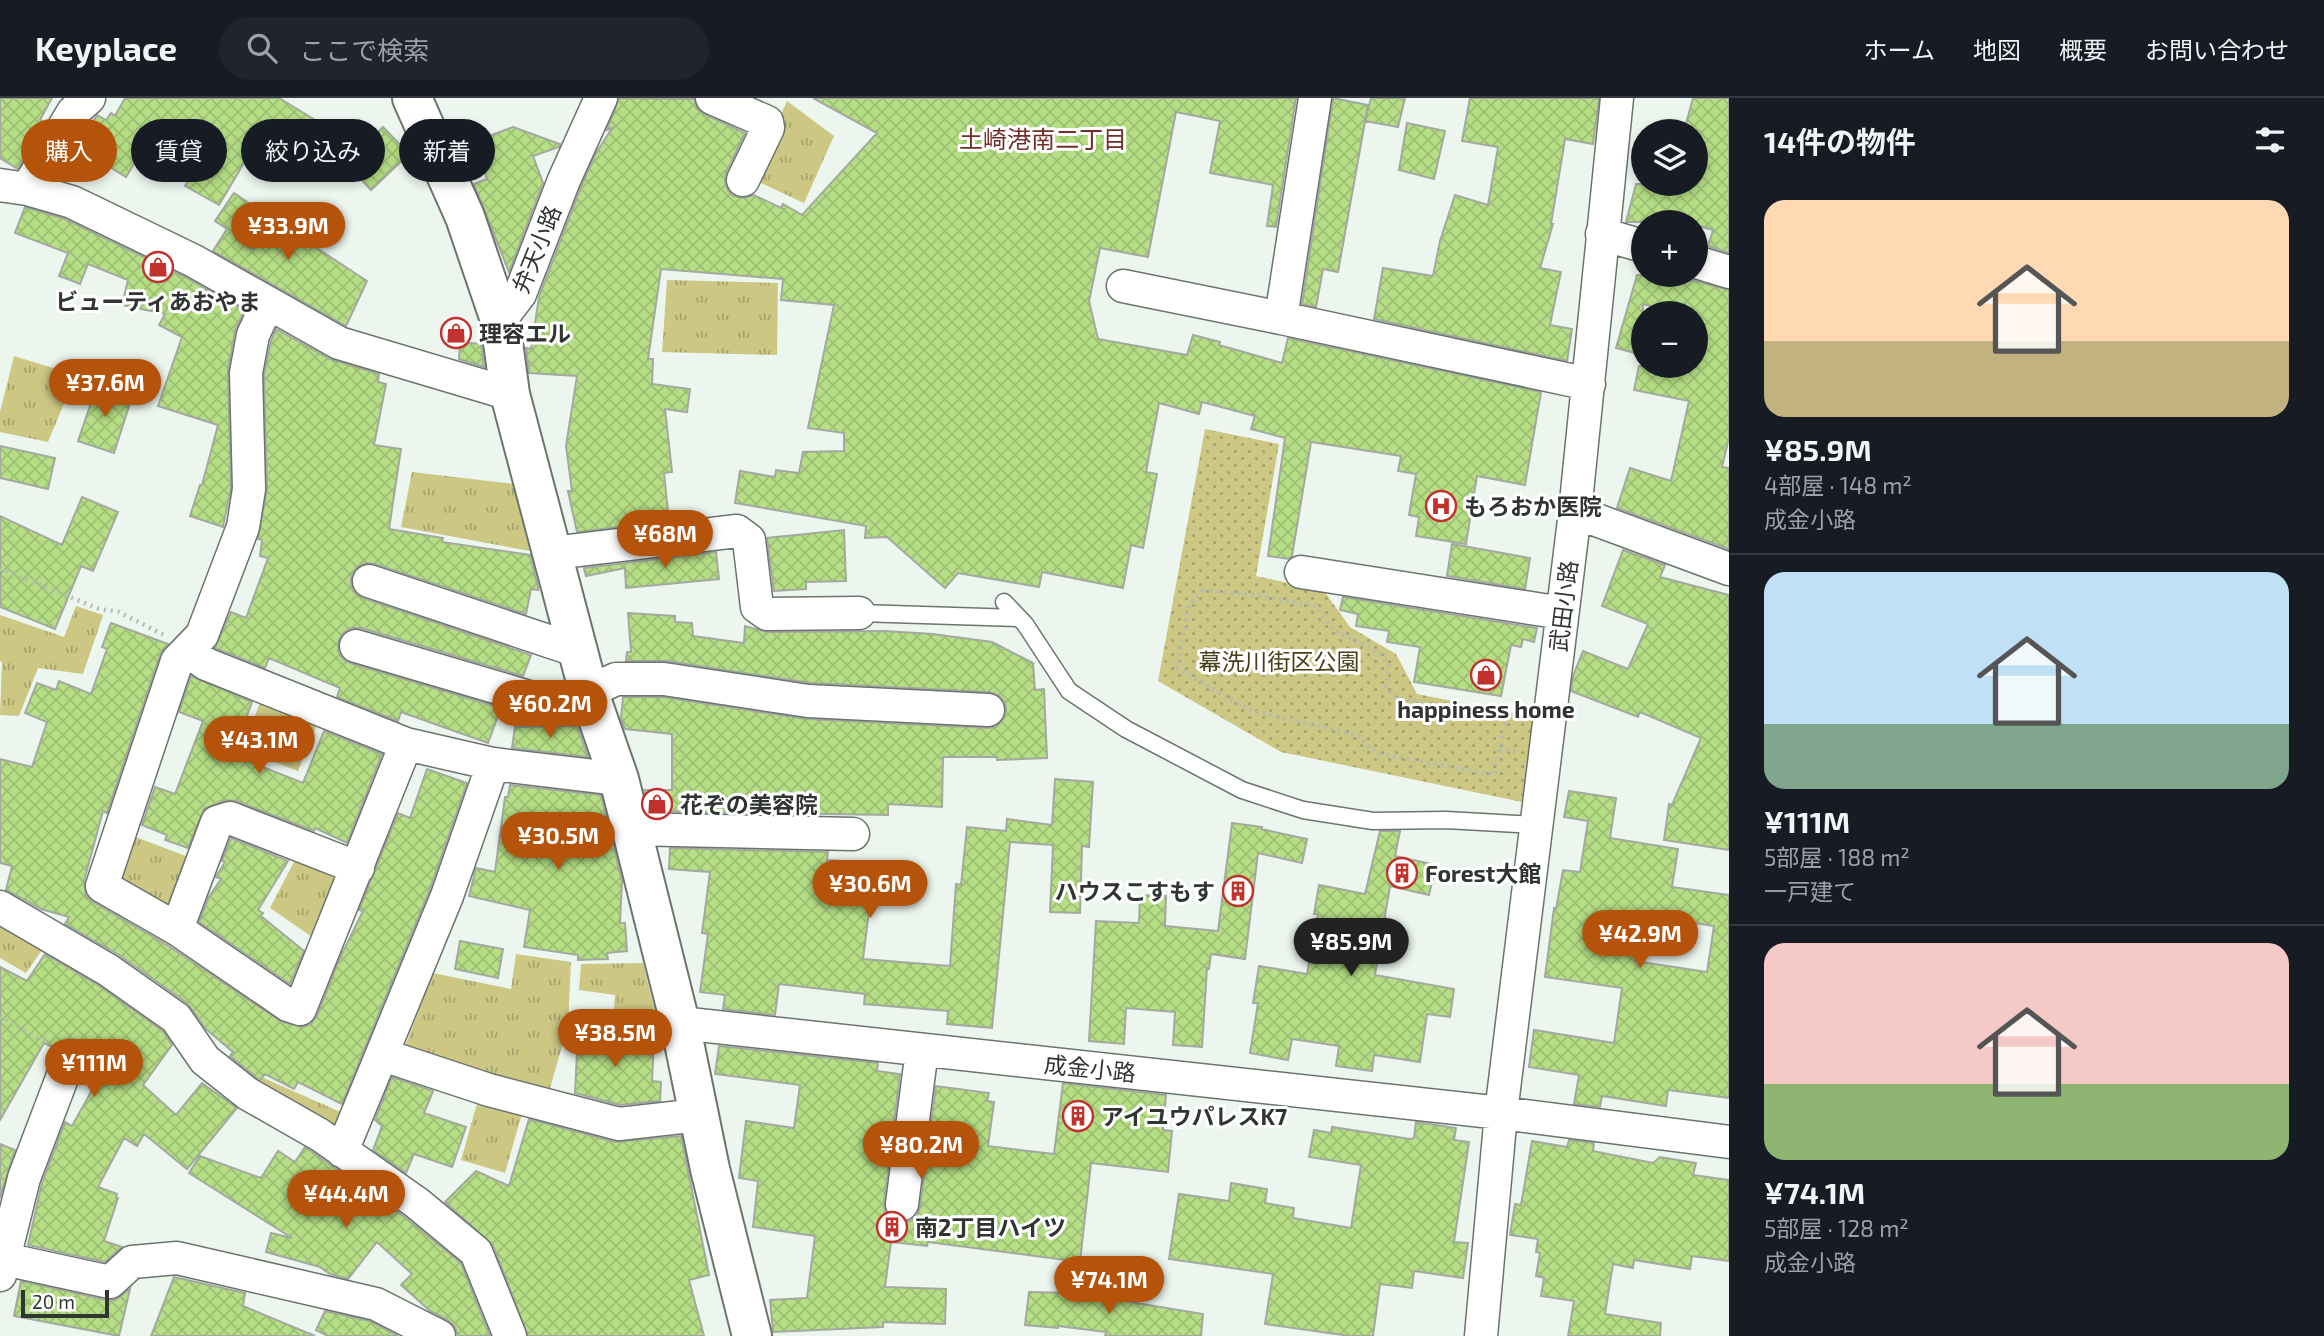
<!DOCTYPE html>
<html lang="ja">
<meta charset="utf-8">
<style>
body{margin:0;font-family:"Exo 2","Noto Sans JP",sans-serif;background:#20242c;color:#f1f3f6;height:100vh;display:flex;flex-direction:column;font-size:26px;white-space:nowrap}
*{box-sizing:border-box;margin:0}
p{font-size:23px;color:#9ea1a6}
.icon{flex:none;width:38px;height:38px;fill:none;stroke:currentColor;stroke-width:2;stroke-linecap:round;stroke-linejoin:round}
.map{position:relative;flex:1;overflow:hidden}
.sheet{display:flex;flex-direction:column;background:#171b24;width:595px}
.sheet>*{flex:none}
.guide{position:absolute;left:21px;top:21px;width:665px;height:63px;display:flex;gap:14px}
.controls{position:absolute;left:1631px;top:21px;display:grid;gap:14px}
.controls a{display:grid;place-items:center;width:77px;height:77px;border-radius:50%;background:#171b24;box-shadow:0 4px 10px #0003;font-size:35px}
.scale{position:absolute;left:21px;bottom:18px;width:88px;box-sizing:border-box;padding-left:7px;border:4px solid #313532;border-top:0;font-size:19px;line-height:24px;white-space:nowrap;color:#313532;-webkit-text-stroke:5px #fff;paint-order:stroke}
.price{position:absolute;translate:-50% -60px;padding:0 16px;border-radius:24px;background:#b45309;color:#fff;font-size:23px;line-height:46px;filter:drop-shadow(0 2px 4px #0008)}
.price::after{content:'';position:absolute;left:50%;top:42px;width:21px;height:16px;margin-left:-10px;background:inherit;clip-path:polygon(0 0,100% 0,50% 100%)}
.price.active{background:#222;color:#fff}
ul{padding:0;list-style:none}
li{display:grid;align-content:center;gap:14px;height:371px;padding:0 35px}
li+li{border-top:2px solid #363941}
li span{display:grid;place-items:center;height:217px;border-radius:21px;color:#555}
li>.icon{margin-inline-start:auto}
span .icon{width:126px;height:126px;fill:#fffc;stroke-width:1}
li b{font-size:30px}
h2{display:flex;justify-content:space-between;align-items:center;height:84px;padding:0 35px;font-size:30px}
.tag{padding:0 24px;border-radius:32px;background:#171b24;box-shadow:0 4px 10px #0003;font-size:24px;line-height:63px}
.tag.active{background:#b45309;color:#fff}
header{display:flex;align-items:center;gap:42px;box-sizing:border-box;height:98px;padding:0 35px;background:#171b24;border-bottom:2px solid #363941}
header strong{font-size:33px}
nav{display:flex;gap:38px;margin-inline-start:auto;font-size:24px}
.search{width:490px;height:63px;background:#20242c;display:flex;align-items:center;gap:18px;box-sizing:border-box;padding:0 24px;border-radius:38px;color:#9ea1a6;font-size:26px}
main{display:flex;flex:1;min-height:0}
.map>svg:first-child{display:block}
.grass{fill:url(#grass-tufts)}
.park{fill:url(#park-dots)}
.building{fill:url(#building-cross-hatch);stroke:#a3a99e;stroke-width:2;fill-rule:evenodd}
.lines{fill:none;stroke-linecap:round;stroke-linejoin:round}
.service-casing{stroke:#6b746d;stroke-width:19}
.minor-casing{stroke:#6b746d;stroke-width:35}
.tertiary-casing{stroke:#6b746d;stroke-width:42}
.path{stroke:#b3bbb5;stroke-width:4.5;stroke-dasharray:2 5;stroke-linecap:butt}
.service{stroke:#fff;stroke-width:16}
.minor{stroke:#fff;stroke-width:32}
.tertiary{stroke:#fff;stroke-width:38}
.labels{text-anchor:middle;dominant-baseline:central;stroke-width:6;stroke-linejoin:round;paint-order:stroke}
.street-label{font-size:23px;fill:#313532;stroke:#fff}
.poi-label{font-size:23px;font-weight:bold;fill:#313532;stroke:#fff;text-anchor:start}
.park-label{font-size:23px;fill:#454116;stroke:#fff}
.neighbourhood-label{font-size:24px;fill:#732d27;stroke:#fff}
</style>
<header>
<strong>Keyplace</strong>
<div class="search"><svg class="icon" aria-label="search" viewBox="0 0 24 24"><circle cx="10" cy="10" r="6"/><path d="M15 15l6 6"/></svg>ここで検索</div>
<nav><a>ホーム</a><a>地図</a><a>概要</a><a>お問い合わせ</a></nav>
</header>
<main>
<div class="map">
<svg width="1729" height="1238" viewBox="0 0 1729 1238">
<defs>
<pattern id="grass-tufts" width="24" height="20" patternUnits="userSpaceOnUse" patternTransform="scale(1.75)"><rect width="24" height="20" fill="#cdc784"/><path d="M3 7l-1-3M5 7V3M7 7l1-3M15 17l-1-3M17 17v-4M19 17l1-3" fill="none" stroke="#a7a26d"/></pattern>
<pattern id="park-dots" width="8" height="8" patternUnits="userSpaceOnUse" patternTransform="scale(1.75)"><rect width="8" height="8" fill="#cdc784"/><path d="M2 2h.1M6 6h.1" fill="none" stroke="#a7a26d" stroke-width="1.8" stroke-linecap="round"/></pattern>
<pattern id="building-cross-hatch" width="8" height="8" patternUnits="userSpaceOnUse" patternTransform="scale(1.75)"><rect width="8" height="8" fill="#b5de85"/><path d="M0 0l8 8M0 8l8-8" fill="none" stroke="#9cbf73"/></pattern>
</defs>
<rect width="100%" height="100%" fill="#ecf6ef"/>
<path class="grass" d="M787,3l47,35 -30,67 -52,-24z
M667,182l111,3 -1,72 -115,-3z
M14,258l62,19 -28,67 -48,-10v-20z
M412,374l110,13 13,67 -134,-25z
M76,508l27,9 -20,59 -45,-6 -19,48 -19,-1 2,-53 -2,-1v-46l64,22z
M261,601l56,25 -19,47 -55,-21z
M133,738l58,22 -19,56 -55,-36z
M296,760l49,19 -30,62 -45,-31z
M0,822l44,27 -18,26 -26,-15z
M516,856l55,8 -3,63 -19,67 -141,-41 -2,-7 27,-71 78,16z
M643,865l17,69 -47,-6 2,-31 -36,-5 2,-26z
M250,974l95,42 -10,18 -90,-51z
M478,1002l45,10 -18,63 -44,-13z"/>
<path class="park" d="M1205,331l74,15 -23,132 68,15 26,36 46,27 21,40 117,23 -12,85 -241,-50 -123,-71z"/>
<path class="building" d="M0,0h52l-12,22 5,3 -27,46 -18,-11z
M125,0h154l46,28 -25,41 -43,-26 -38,64 -34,-19 12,-20 -47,-28 -24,39 -48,-30 19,-32 9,5 5,-7 4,3z
M619,0l75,1 3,9 7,6 41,19 -19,40 -1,9 3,9 6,5 10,2 10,-3 27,13 2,-4 19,11 75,-82 -64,-35h483l-20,129 -9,-1 6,-41 -63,-12 10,-52 -44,-9 -28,145 -48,-9 -11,53 9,38 89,16 6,-20 27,7 -1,3 63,18 6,-25 253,54 -16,93 -48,-9 -11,68 -50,-8 3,-19 -10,-2 7,-41 -18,-3 3,-15 -90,-14 -19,114 -3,3 -21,-3 17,-118 -34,-9 4,-13 -53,-14 -3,12 -40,-11 -13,69 11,2 -14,74 -12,-3 -8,43 -81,-16 -3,15 -81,-14 -13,15 -58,-51 -22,1 1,-12 -131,-23 5,-32 35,6 1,-7 23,3 4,-21 41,-1v-18l-36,-5 26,-123 -53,-5 2,-21 -122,-10 -13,90h5l-1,25 38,5 -3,23 -22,-3 7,63 -8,1 5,48 -92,11 -9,-41h4l-6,-45 11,-70 -48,-3 -3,-25 5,1 8,-52 42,-110 14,-32 17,-27 -5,2z
M1333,0l35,7 -30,167 -15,-3 -7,38 -14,-3z
M1371,0h34l-7,29 -33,-6z
M1470,0h129l-6,46 -28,-5 -14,85h2l-13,44 21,4 -11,53 22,4 -5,32 -193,-42 9,-51 50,8 7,-35 15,-46 33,10 10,-58 -36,-6z
M1693,0h36v155l-21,-7 5,-16 -17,-5v-3h-70l10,-38h60v-53h-12z
M1407,25l38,8 -11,48 -35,-9z
M383,29l26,27 -38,36 -25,-27z
M513,29l47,17 -1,3 -26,9 10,27 -34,89 -35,-88 13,-5 -14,-37z
M234,95l36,24 -19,31 2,1 27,-25 87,57 -21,45 -133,-75 14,-22 -12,-8z
M25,109l40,12 120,58 59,33 -9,21 -7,39 3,118 -8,39 -33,-11 10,-31h2l16,-60 -60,-19 24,-69 -23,-12 6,-11 -43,-9 6,-25 -40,-16 -8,20 -21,-8 9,-23 -53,-20z
M1637,177h46l8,5 38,10v148l-7,29 7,1v81l-112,-41 13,-40 41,13 18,-80 -55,-11 5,-24h57v-53h-19l-34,-9v51l-27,-7z
M276,231l54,30 49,15 -1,8 8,2 -12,61 27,4 -12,80 54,9 -1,4 88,13 8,32v3l-7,-1 -5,25 -151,-50 -9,-1 -9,4 -6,9v9l4,8 8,5 168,57 -8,21 -162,-48h-10l-8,5 -4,7 -1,11 5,8 7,4 151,45 -13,35 -87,-31 -3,9 -61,-24 3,-9 -71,-30 -4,10 -50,-20 16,-36 15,6 22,-60 -8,-2 2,-16 -4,-1 9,-50 -3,-115 7,-33z
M460,244l21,2 3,23 -25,-8z
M97,287l35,12 -18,56 -36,-12z
M0,348l55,12 -7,31 -48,-11z
M82,399l36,15 -25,59 -12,-5 -26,63 -55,-22v-91l62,29z
M844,432l2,51 -40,1v7l-32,2 -7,-53z
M1452,446l78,14 -5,31 -78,-13z
M1623,452l42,15 -5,12 69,18v255l-65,-10 5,-36 3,1 29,-67 -61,-26 -2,5 -67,-26 2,-15 10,-25 45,18 20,-45 -46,-18z
M716,454l3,27 -93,9 -1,-20 -39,8 -2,-8z
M1343,499l194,31 -3,14 -11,-3 -2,8 -10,-2 -10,51 -87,-14 6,-35 -33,-5 2,-11 -33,-5 2,-12 -18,-4z
M628,515l47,3v6l17,1 1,13 51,7 1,-17 22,6 118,-1 48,3 59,8 41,21 2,27 9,-1 3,69 -50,2v-3h-54l-1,50 -54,-3v11l-238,-4 -6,-21h28v-56l-47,-5 -4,-11 2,-21h40l144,22 180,9 9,-1 7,-7 3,-10 -1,-8 -7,-7 -9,-3 -179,-9 -143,-22h-41l1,-9h4z
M111,525l57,21 -8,11 -53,158 -4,-2 -19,70 2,15 7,6 74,43 115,77 21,5 8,-3 6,-8 22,-56 24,-49 -4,-1 39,-97 12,5 17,-49 40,14 -37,106 -88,215 -44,-22 -4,7 -29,-15 -5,6 -2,-1 -28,-23 3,-4 -27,-23 -19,-26 -68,-48 -54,-31 4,-7 -28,-8 -35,-19 6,-24 -12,-3v-104l32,8 15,-45 -22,-9 12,-30 19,7 3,-9 32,13 16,-45 -5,-2z
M191,578l61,26 -19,52 2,2 68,27 21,-52 58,23 -35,89 -32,-15 -1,3 -78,-30 -11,-1 -21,9 -16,39 -23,-8 2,-5 -25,-10 13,-38 20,7 28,-73 -24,-9z
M577,628l11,31 -76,-9 3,-21z
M1055,681l38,3 -4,65 -7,-1 -2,67 -30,-1 3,-67 -43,-3 -18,186 -45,-4 1,-13 -84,-7 1,-10 -86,-10 -4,31 -52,-6 2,-14 -25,-3 8,-58 -6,-1 8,-61 -41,-3 1,-21 158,4 -1,8 13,1 -1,18 34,1 -10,79 87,7 6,-82 5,1 6,-58 39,4 1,-12 45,6z
M510,687l91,10 21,86 -2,42h5l2,28 -20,2 1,6 -30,1v-5l-54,-8 6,-37 -61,-14 7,-28 19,4 10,-75h3z
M1569,693l47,7 -6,40 68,11 -6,38 57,8v203l-61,-8 -2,16 -64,-10 -2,11 -26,-3 5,-29 -50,-8 5,-37 80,13 8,-55 -77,-11 9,-69 2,1 7,-39 17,2 8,-51 -24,-4zM1641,817l73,11 -7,46 -72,-11z
M1232,725l30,4 -1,2 46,10 -5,24 -44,-10 -13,106 -34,-5 -2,15 -2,-1 -5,79 -29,-2 2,-33 -49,-4 -2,36 -35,-3 7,-120 43,2 1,-28 26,1 -1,30 53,5z
M1380,733h20l-5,25 41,9 -7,30 -39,-9 -15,89 79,14 -4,28 -23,-3 -7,48 -46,-7 -2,16 -36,-5 3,-20 -47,-7 -4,21 -38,-7 8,-50h-5l6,-37 48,8 11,-60h-4l5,-29 46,9z
M231,740l57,23 -30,49 5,3 -2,3 43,35 -14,33 -91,-62 10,-25 12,-18 -5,-2 9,-15 -3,-1z
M460,843l43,8 -5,29 -43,-9z
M45,856l53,31 65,46 9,14 -29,40 33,30 26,-32 35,25 -50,61 -43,-35 -7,12 -13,-8 -26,49 19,7 -1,4h2l-14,43 18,6 -17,15 -77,-17 14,-62 23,-61 7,4 29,-52 -15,-8 2,-11 -4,-10 -7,-5 -9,-1 -9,3 -5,6 -10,-5 -44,77v-153l27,14z
M578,933l45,3 -1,7 32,2 -2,38 9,1 -1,19 -40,4 -45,-12z
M719,948l159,17 -1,8 23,3 -16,128 1,10 6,7 8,3 11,-1 7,-6 3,-8 16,-121 53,7 -2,8 7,1 -6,44 66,8 9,-71 103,12 -3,35 9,1 -4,41 -77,-9 -11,99 -152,-20 -1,4 -36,-4 -6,45 61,2 -1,35 -62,-2v5l-110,5 -3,-32 37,-2 8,-62 -62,-9 5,-46 -19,-3 7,-57 48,7 6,-43 -85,-11z
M392,979l41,14 -9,22 42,14 -14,40 -38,-13 -8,19 -33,-23 9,-24 -7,-6z
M529,1021l86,23 66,-6 28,139 -20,5 15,56h-176l-35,-91 -48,-43 31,-31 33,15z
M1416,1024l40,6 -2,12 15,2 -15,100 14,1 -5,35 -49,-7 -2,17 -32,-4 -7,52h-23l-85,-12 8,-50 -104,-15 10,-65 50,7 2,-18 36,6 -2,14 29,5 -1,10 58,10 10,-63 -52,-8 5,-27 17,3 1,-6 78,12 4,-1z
M1569,1042l25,3 -1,8 60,12 7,-6 36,6 -3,12 36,5v81l-37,-5 -2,13 -56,-9 -1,8 -20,-4 -8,50 56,9 -1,13h-92l6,-35 -33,-5 3,-18 -8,-2 4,-23 -4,-1 2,-13 -28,-4 5,-31 6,1 11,-64 35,6z
M0,1046l15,6 -15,48z
M305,1049l101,71 55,45 29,73h-32l-3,-9 -7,-7 -18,-9 -29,-26 11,-11 -35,-32 -29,37 -18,-5 -10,-7 -54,-15 5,-19 21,5 -103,-65 11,-17 61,22 17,-27 17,11z
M174,1179l71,16 -2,13 72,30h-164z
M21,1183l86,19h8l15,-11 -11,47 -105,-20z
M1029,1194l48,1 126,21 -2,22h-96l1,-4 -48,-6v2l-33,-3z
M325,1213l45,10 28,15h-70l-12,-6z"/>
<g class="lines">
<g class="service-casing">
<path id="service" d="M1004,504l21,22 44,67 57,38 116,61 61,20 70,11 73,-1 91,5
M859,515l160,5"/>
</g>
<g class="minor-casing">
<path id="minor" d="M712,0l55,24 1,6 -25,52
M1315,0l-34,220 308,66
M0,87l27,4 45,13 122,59 145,82 171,51
M27,91l46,-77 16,-14
M1602,136l41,12
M1696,164l33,10
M1123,188l158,32
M267,207l-14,30 -7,38 3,116 -6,38 -41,108 -25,26 -75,225 75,43 111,76 12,4 106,-265
M500,222l20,-26 44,-114 37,-82
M1575,414l154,57
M553,455l184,-22 12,9 8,67 10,7 92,-1
M1301,474l261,41
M369,483l209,70
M356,548l173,51 37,5 50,-23h48l144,22 180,9
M189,553l17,13 200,80 87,20 126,15
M631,731l222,5
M0,809l108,63 68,48 29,42 43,34 72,41 97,68 59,49 34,84
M177,831l40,-107 13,-4 128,50
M680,925l821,90 228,29
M383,957l106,35 130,34 80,-9
M342,1053l105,-255 46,-132
M902,1106l20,-154
M0,1160l110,24 22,-20 45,-4 199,46 63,32
M0,1177l24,-97 46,-121
M1481,1238l20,-223 74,-601 42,-414"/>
</g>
<g class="tertiary-casing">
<path id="tertiary" d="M412,0l53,119 35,103 10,74 79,299 30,86 61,244 30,146 42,167"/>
</g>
<path class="path" d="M0,470l99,41 20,3 45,23
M1203,492l53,5 60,11 18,24 46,23 9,13 -3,20 10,12 110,20 -12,57 -117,-22 -20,-18 -108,-25 -72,-42 12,-64z
M1500,651l16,3
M0,918l45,26"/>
<use href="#service" class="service"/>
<use href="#minor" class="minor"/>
<use href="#tertiary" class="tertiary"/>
</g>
<defs>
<g id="shop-ring" transform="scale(1.575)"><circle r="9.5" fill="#fff" stroke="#c0322b" stroke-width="1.5"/><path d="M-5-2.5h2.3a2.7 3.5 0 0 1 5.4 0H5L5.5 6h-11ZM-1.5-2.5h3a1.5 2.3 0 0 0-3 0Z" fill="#c0322b"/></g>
<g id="hospital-ring" transform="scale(1.575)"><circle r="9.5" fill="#fff" stroke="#c0322b" stroke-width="1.5"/><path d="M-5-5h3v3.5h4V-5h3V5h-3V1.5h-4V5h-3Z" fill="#c0322b"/></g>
<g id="building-ring" transform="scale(1.575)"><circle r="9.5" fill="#fff" stroke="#c0322b" stroke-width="1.5"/><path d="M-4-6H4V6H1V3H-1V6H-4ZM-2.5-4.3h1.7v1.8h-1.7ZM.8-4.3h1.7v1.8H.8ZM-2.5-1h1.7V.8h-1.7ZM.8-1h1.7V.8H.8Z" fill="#c0322b"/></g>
</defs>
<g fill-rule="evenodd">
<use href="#shop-ring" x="158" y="169"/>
<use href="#shop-ring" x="456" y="235"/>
<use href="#hospital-ring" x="1441" y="408"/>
<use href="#shop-ring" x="1486" y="577"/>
<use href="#shop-ring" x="657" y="706"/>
<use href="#building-ring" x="1402" y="775"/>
<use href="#building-ring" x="1238" y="793"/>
<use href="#building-ring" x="1078" y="1018"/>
<use href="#building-ring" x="892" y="1129"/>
</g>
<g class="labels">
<g class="street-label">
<text transform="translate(536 151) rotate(-68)">弁天小路</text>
<text transform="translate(1563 508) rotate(-83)">武田小路</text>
<text transform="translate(1090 970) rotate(6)">成金小路</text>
</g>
<g class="poi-label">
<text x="158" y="203" text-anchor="middle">ビューティあおやま</text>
<text x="479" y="235">理容エル</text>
<text x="1464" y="408">もろおか医院</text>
<text x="1486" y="611" text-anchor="middle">happiness home</text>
<text x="680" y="706">花ぞの美容院</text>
<text x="1425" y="775">Forest大館</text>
<text x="1215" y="793" text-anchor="end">ハウスこすもす</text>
<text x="1101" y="1018">アイユウパレスK7</text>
<text x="915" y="1129">南2丁目ハイツ</text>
</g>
<g class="park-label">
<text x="1279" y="563">幕洗川街区公園</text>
</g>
<g class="neighbourhood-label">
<text x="1043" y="40">土崎港南二丁目</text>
</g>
</g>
</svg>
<div class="controls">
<a><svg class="icon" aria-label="layers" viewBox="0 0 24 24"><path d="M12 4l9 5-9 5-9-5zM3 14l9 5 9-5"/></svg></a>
<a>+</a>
<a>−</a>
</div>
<div class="scale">20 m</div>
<b class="price" style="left:288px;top:164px">¥33.9M</b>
<b class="price" style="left:105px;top:321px">¥37.6M</b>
<b class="price" style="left:665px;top:472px">¥68M</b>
<b class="price" style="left:550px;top:642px">¥60.2M</b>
<b class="price" style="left:259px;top:678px">¥43.1M</b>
<b class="price" style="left:558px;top:774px">¥30.5M</b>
<b class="price" style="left:870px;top:822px">¥30.6M</b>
<b class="price" style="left:1640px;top:872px">¥42.9M</b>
<b class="price active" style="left:1351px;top:880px">¥85.9M</b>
<b class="price" style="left:615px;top:971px">¥38.5M</b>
<b class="price" style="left:94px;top:1001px">¥111M</b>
<b class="price" style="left:921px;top:1083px">¥80.2M</b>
<b class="price" style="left:346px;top:1132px">¥44.4M</b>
<b class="price" style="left:1109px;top:1218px">¥74.1M</b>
<div class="guide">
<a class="tag active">購入</a>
<a class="tag">賃貸</a>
<a class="tag">絞り込み</a>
<a class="tag">新着</a>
</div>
</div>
<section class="sheet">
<h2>14件の物件<svg class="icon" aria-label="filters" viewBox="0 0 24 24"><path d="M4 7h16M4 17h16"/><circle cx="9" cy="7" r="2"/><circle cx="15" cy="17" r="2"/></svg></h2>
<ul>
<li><span style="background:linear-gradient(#ffd9b3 65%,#c2b280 0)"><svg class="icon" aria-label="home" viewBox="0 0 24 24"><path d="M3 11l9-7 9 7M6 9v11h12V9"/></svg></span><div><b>¥85.9M</b><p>4部屋 · 148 m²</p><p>成金小路</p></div></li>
<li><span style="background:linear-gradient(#bfe0f5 70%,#7fa58c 0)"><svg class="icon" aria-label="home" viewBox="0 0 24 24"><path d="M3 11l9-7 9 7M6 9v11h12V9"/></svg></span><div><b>¥111M</b><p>5部屋 · 188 m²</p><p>一戸建て</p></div></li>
<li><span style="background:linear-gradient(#f6c9c9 65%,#8fb573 0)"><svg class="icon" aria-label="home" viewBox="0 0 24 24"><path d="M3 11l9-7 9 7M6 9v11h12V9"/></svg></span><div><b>¥74.1M</b><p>5部屋 · 128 m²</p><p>成金小路</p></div></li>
</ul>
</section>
</main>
